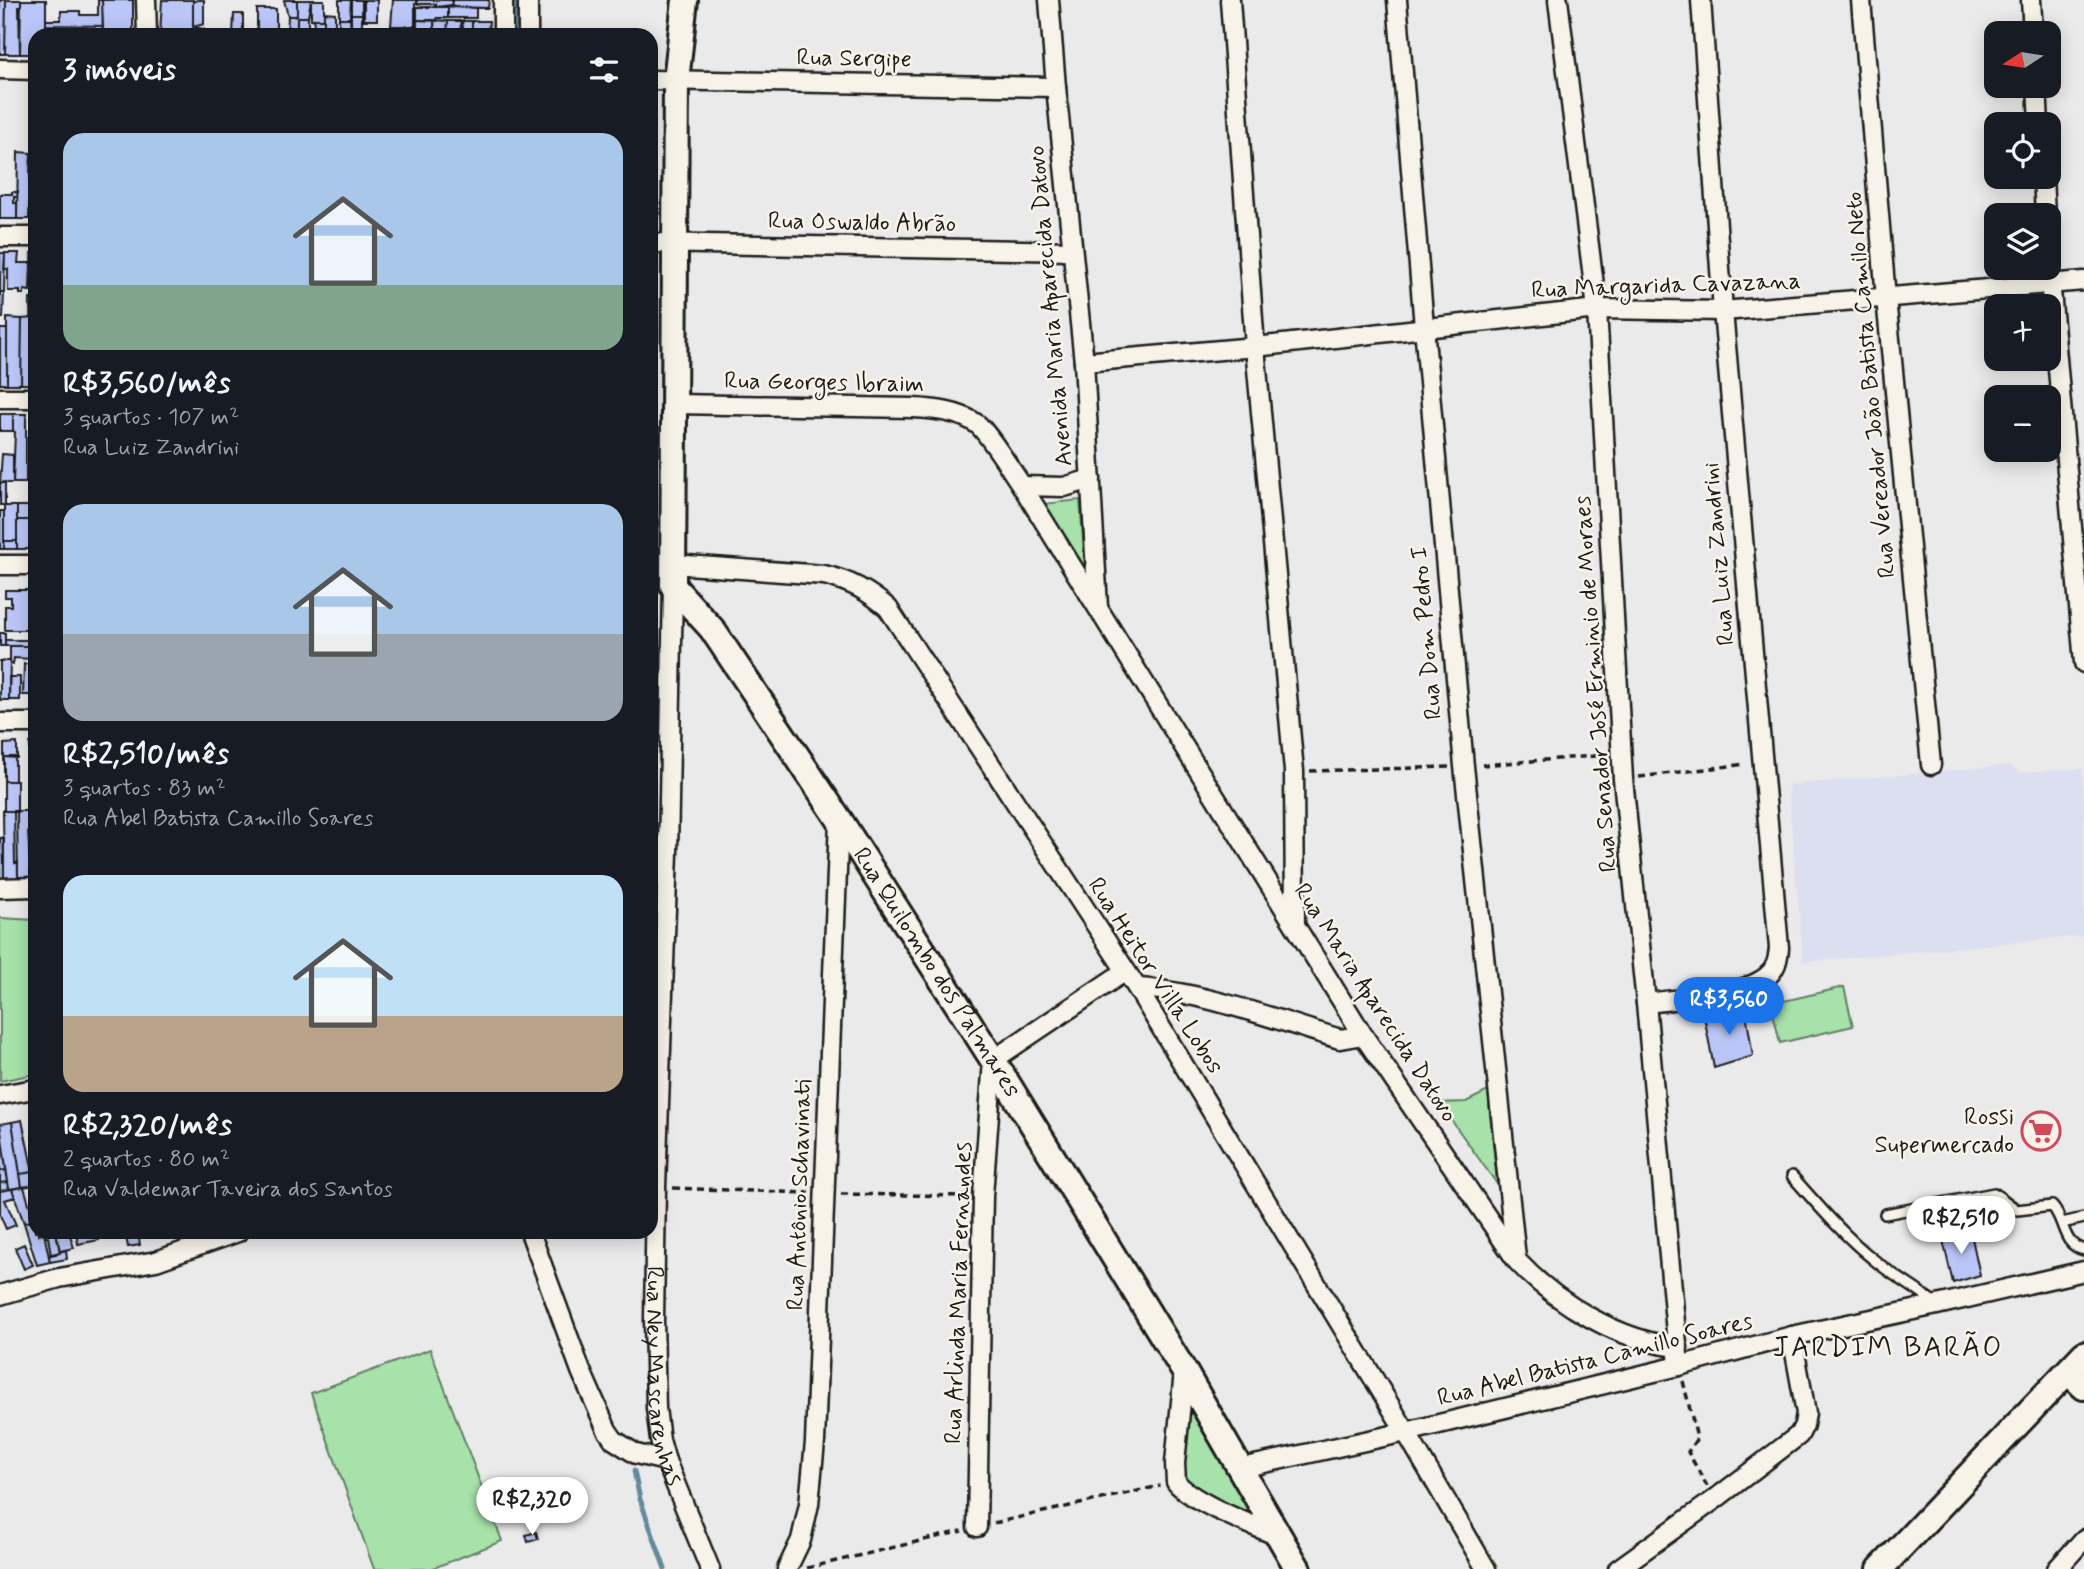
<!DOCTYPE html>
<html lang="pt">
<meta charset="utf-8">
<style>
body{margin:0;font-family:Mynerve,sans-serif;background:#20242c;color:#f1f3f6;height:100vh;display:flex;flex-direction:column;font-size:26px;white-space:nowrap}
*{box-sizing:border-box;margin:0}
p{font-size:23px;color:#9ea1a6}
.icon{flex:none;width:38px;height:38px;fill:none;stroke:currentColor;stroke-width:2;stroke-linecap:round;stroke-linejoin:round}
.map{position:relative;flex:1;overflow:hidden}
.panel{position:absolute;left:28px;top:28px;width:630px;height:1211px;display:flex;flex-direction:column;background:#171b24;border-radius:21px;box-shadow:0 4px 18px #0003}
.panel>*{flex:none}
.needle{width:46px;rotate:258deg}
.tools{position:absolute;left:1984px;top:21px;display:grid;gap:14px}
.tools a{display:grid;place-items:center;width:77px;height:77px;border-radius:14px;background:#171b24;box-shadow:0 4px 18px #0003;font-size:35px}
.price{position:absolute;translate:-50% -60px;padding:0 16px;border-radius:24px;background:#fff;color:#222;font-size:23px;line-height:46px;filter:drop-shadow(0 2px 4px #0008)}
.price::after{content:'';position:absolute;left:50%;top:42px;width:21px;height:16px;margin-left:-10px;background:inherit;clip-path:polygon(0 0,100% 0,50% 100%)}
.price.active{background:#1a73e8;color:#fff}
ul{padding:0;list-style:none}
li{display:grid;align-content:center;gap:14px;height:371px;padding:0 35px}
li span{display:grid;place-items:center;height:217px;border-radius:21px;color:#555}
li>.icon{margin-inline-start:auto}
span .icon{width:126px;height:126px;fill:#fffc;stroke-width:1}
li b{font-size:30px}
h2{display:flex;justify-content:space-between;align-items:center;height:84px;padding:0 35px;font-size:30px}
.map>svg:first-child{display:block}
.built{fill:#dcdfef}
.green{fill:#a6e2a9;stroke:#617f62;stroke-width:2}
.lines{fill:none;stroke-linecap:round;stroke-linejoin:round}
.stream{stroke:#63899e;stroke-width:5}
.building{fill:#bac6f7;stroke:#1c1c1c;stroke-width:2}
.lane-casing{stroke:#1c1c1c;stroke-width:14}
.street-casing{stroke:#1c1c1c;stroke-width:23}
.secondary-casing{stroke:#1c1c1c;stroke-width:30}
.path{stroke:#1c1c1c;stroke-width:3.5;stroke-dasharray:7 5;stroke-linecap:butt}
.lane{stroke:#f7f3e8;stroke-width:9}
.street{stroke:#f7f3e8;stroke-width:18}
.secondary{stroke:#f7f3e8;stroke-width:24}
.labels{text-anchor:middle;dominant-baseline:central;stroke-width:5;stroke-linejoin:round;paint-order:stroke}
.street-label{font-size:24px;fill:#1c1c1c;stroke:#f7f3e8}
.poi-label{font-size:24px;fill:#1c1c1c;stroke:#f7f3e8;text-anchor:end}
.quarter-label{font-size:28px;letter-spacing:2px;fill:#1c1c1c;stroke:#f7f3e8}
</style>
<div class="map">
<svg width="2084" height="1569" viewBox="0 0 2084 1569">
<rect width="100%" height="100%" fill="#ebeaeb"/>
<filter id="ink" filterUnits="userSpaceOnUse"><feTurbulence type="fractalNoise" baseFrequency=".0143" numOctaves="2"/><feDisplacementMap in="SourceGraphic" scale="14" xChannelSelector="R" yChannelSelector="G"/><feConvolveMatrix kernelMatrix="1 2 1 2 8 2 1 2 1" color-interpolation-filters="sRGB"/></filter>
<g filter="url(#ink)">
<path class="built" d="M2009,765l11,7 62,-3 2,28v139l-281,26 -15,-177z"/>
<path class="green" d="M1080,500l5,68 -4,2 -38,-66z
M0,918l35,2v154l-35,7z
M1844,987l9,39 -73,17 -9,-39z
M1488,1091l9,93 -58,-81 27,-1z
M430,1349l72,192 -71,28h-57l-63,-176z
M1186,1399l69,122 -66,-35 -7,-8z"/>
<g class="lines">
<path class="stream" d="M517,35v-35
M634,1471l6,28 25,70"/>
</g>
<path class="building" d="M0,0h6l-1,54h-5z
M6,0h15v7h-2l1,47h-15z
M21,0h25v35h-11v19h-15z
M98,0h4l1,26 -57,-1v-5h15v-9h19v4h18z
M102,0h31v35h-30z
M162,0h31v27l11,2v6h-44z
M197,0h7v24l-11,3v-25z
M284,0h13v16h-9z
M297,0h14l-3,17h-11z
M311,0h13v19h-13z
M339,0h12v18h-12z
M351,0h11v14h-12z
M364,0h13v20h-13z
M393,0h24v4h-2v22h-24z
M417,0h35v5l-16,2v-3h-19z
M452,0h37l-1,8 -32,-1 -4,-2z
M417,7h31v11h-11v3l-20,-1z
M448,7l28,1v10h-28z
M257,9h19v26h-19z
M324,12l11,1v22h-11z
M234,14h9v21h-10z
M350,14h12v21h-11z
M288,16h9v19h-10z
M297,17h11v18h-11z
M339,18h12v17h-12z
M314,19h10v16h-11z
M417,20h17v15h-17z
M434,20l14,1 -1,14h-12z
M448,21h14l-3,14h-12z
M462,21h10v14h-8z
M472,21h17l-1,14h-16z
M46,25l57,1v9h-57z
M18,152l13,1 -2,66h-12z
M31,153h4v20h-5z
M12,192h6l-1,5h-3v6h3v16h-17v-25h12z
M0,253h5l-1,39h-4z
M5,253h14l-1,10h13l-1,28 -6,-1v4h-4v-3h-12v-22h-4z
M31,253h4v13h-4z
M31,274h4v14h-4z
M0,292h4l-1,26h-3z
M30,299h5v9h-5z
M30,308h5v10h-5z
M7,318l15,1 -1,65h-14z
M34,318v66h-13l1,-65z
M0,329h7v55h-7z
M0,414h13v17h-13z
M13,414h13v69h-13l2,-51 -2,-1z
M2,454l11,1v28h-13z
M5,482v23h-5v-22z
M31,482h4v17h-4z
M4,506h13v35h-13z
M17,506h14v14h-14z
M0,511h4v38h-4z
M17,520h14v29h-14z
M4,541h13v8h-13z
M5,590h27l-1,40h-26v-24h6v-9h-6z
M32,595h3v40h-4z
M0,633h5v13h-5z
M5,640h26v6h-26z
M10,646h25v9h-3v4l-18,-1 -1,6h-3z
M0,661h10l-1,39h-9z
M24,664h11v31h-12z
M9,677h11v23h-11z
M17,743v15l-13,-1v-13z
M30,743h5v68h-5v-8h3l-3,-34h3l1,-14 -4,-1z
M4,757h11v24h-11z
M4,781h13v30h-13z
M3,811h11l1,52 3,-1v16h-14z
M17,811h13v20h-2l3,47h-13z
M30,811h5v67h-4v-20h3v-6h-3l-1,-5h5v-10h-5z
M0,838h4v40h-4z
M1745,1007l8,49 -39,12 -10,-52z
M22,1120l11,52 -13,2 -8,-52z
M12,1122l10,65 -13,2 -9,-65z
M2,1139l4,31 -6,1v-31z
M6,1170l2,12 -8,1v-12z
M33,1172l2,13 -13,2 -2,-13z
M8,1182l1,7 -9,2v-8z
M24,1187l10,33 -10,3 -12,-34z
M12,1189l3,8 -10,3 11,25 -10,4 -6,-14v-24z
M34,1220l1,12h4v3l5,-2 6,29 -13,3 -13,-42z
M1970,1229l10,46 -27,8 -11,-47z
M44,1232h12l4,21 -9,2 -3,-18h-3z
M56,1232h13l5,16 -14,3z
M76,1232h22l1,8 -21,4z
M125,1232h13l2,13 -12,2z
M24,1244l9,21 -9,4 -9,-21z
M66,1250l1,9 -17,3 -1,-7z
M536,1532l2,7 -10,3 -2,-7z"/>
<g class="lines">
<g class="lane-casing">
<path id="lane" d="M651,853h17
M1792,1176c26,29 51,59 81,83 20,17 43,29 63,45
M1885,1214l109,-21 23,17 35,-4c14,15 9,38 32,44
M2062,1223l22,-5"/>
</g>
<g class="street-casing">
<g id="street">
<path d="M146,0l1,35"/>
<path d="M1049,0l7,87 28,275 14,245"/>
<path d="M1230,0l25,347 39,424 1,154"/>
<path d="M1397,0l27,327 40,439 52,492"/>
<path d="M1558,0l39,309 26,470 23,224 33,363"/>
<path d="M1861,0l25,298 45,467"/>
<path d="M2031,0l2,33"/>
<path d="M503,35v-35"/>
<path d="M528,35v-35"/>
<path d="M0,69l35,1"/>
<path d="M651,80l405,7"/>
<path d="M2037,86l2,38"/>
<path d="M2043,177l2,38"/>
<path d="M0,237h35"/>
<path d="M651,243l421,8"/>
<path d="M2049,268l35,395"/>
<path d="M1084,362l171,-15 342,-38 126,2 361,-30"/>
<path d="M0,398h35"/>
<path d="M674,404l239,4c20,1 46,3 64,16 10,7 36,49 45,62l341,549 154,226c40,43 103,80 161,86"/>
<path d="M1022,486l42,1 27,-8"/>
<path d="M673,564l151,11c26,6 44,16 64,33l249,380 269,444 80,137"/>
<path d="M0,565h35"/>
<path id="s1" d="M673,586l-5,267 -12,334 -2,133 2,88 4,32 6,21 44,108"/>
<path d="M0,723h35"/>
<path d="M0,888l35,-1"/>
<path d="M1137,988c65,3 139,32 203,51l23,-4"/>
<path d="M1646,1003c31,-4 96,-7 120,-26 10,-7 12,-18 13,-29l-56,-637 -22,-311"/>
<path d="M0,1095l35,-6"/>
<path d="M530,1232l51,139 26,59 7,10 22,14 30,7"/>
<path d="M0,1295l59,-17 97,-17 82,-29"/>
<path d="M1184,1371l-9,92 1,19c18,22 78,43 106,56"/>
<path d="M1241,1468l165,-36 273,-66 113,-30 145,-31 147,-34"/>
<path d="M977,1527l6,-331 10,-136 131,-88"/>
<path d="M787,1569l14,-29 8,-36 6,-62 24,-623"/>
<path d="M1618,1569l96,-69 85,-65 5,-10 2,-12 -14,-77"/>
<path d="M2057,1569l27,-30"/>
</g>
</g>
<g class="secondary-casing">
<g id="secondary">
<path id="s2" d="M685,0l-9,81 -3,505 39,43 127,190 154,241 191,311 114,198"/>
<path d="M2068,1372l16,15"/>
<path d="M1880,1569l204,-215"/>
</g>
</g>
<path class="path" d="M1482,765l125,-10
M1310,771l139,-4
M1639,777l107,-13
M673,1188l136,5
M841,1194l126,2
M1683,1381l14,57 -9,14 19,34
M994,1523l166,-37
M807,1568l155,-37"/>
<use href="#lane" class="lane"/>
<use href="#street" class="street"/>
<use href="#secondary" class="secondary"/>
</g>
</g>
<defs>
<g id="supermarket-ring" transform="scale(2.0125)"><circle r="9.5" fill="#f7f3e8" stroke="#d1495b" stroke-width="1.5"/><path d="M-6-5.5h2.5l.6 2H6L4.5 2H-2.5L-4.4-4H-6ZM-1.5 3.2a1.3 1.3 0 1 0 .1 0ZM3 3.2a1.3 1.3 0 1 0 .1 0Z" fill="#d1495b"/></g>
</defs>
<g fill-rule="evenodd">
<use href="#supermarket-ring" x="2041" y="1131"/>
</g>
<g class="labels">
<g class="street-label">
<text transform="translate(854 59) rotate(1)">Rua Sergipe</text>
<text transform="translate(862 223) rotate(1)">Rua Oswaldo Abrão</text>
<text transform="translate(1666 286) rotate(-2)">Rua Margarida Cavazana</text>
<text transform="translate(1051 306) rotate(-95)">Avenida Maria Aparecida Datovo</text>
<text transform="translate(824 383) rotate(1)">Rua Georges Ibraim</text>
<text transform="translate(1871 385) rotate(-95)">Rua Vereador João Batista Camilo Neto</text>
<text transform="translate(1719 554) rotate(-95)">Rua Luiz Zandrini</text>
<text transform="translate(1427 633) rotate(-95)">Rua Dom Pedro I</text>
<text transform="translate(1596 684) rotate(-94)">Rua Senador José Erminio de Moraes</text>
<text stroke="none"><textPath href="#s2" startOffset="1055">Rua Quilombo dos Palmares</textPath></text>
<text transform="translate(1155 976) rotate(57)">Rua Heitor Villa Lobos</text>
<text transform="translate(1375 1003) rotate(57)">Rua Maria Aparecida Datovo</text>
<text transform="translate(800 1195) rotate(-88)">Rua Antônio Schavinati</text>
<text transform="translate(959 1293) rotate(-88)">Rua Arlinda Maria Fernandes</text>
<text transform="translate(1595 1360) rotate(-14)">Rua Abel Batista Camillo Soares</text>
<text stroke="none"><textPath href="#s1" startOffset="791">Rua Ney Mascarenhas</textPath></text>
</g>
<g class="poi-label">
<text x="2014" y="1117">Rossi<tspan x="2014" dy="28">Supermercado</tspan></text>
</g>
<g class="quarter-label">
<text x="1888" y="1348">JARDIM BARÃO</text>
</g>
</g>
</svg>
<div class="tools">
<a><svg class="needle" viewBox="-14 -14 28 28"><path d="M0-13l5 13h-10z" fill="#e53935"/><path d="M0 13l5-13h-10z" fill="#9ea1a6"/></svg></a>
<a><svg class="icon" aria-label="locate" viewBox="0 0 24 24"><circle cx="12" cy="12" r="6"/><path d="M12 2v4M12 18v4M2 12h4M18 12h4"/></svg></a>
<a><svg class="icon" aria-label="layers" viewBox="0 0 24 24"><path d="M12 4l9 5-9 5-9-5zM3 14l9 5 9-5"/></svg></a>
<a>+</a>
<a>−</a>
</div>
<b class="price active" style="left:1729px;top:1037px">R$3,560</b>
<b class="price" style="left:1961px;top:1256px">R$2,510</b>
<b class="price" style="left:532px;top:1537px">R$2,320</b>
<section class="panel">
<h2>3 imóveis<svg class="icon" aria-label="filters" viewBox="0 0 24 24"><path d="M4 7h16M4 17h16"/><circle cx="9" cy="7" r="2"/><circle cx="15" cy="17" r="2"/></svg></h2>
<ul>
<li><span style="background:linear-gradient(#a9c7e8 70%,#7fa58c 0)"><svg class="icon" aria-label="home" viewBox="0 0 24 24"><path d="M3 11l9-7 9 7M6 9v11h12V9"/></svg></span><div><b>R$3,560/mês</b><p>3 quartos · 107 m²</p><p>Rua Luiz Zandrini</p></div></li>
<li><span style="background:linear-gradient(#a9c7e8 60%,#9aa5b1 0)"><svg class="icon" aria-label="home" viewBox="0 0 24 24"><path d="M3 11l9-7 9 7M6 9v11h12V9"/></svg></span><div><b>R$2,510/mês</b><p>3 quartos · 83 m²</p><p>Rua Abel Batista Camillo Soares</p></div></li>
<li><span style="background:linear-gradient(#bfe0f5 65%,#b9a48a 0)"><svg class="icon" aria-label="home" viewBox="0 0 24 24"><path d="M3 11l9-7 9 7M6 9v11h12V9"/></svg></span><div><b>R$2,320/mês</b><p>2 quartos · 80 m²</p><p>Rua Valdemar Taveira dos Santos</p></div></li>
</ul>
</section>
</div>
